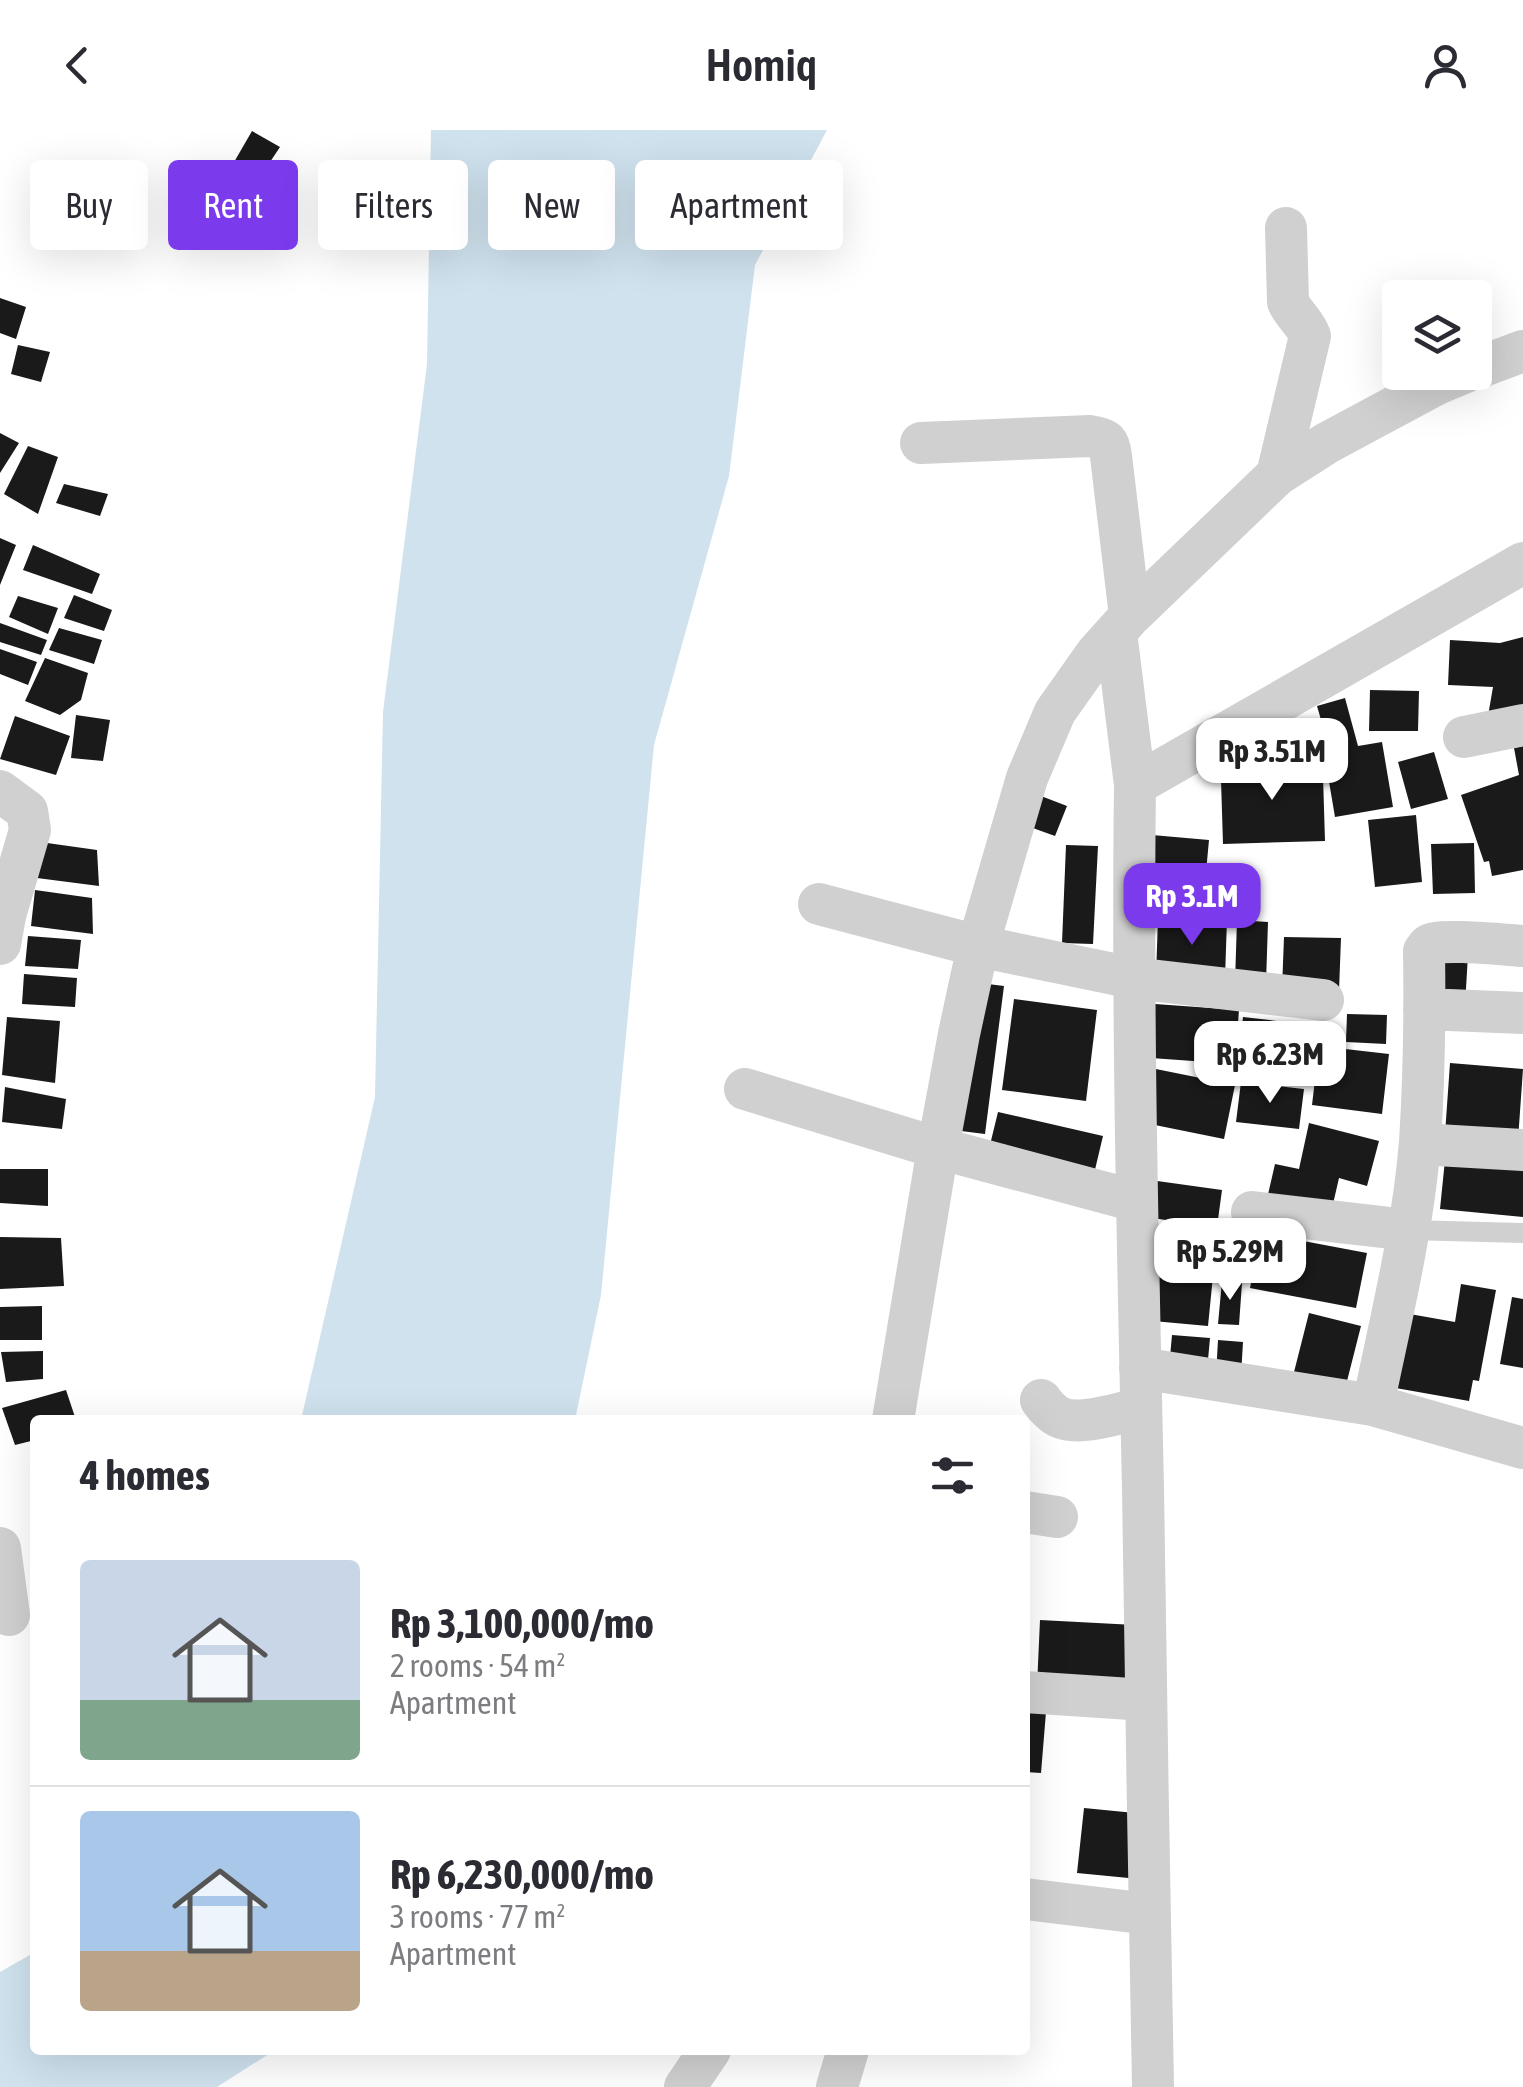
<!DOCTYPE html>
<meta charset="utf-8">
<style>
body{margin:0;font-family:"Asap Condensed",sans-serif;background:#f2f2f3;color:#2b2b33;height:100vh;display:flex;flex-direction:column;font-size:38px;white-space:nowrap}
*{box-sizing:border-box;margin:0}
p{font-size:32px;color:#7c7c81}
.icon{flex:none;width:55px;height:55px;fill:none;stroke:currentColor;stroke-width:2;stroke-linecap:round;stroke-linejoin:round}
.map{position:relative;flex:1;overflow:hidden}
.details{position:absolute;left:30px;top:1285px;width:1000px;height:640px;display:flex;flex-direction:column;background:#fff;border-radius:10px;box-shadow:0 10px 40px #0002}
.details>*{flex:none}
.hud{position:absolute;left:30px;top:30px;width:1000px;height:90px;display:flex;gap:20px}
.fabs{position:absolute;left:1382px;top:150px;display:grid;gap:20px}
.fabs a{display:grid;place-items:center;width:110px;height:110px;border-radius:10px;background:#fff;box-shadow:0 10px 40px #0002;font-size:50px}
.price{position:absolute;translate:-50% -85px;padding:0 22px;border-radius:20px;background:#fff;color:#222;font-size:32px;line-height:65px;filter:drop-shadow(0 2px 5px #0008)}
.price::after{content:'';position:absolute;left:50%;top:60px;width:30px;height:22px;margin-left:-15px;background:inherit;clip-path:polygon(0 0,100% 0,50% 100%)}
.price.on{background:#7c3aed;color:#fff}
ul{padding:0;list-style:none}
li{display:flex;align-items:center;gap:30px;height:250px;padding:0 50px}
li+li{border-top:2px solid #e1e1e2}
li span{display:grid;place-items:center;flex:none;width:280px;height:200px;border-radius:10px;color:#555}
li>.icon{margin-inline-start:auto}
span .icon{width:120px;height:120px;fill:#fffc;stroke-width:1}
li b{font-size:42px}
h2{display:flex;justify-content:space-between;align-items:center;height:120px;padding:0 50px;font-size:42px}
.tag{padding:0 35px;border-radius:10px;background:#fff;box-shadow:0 10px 40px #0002;font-size:35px;line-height:90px}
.tag.on{background:#7c3aed;color:#fff}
header{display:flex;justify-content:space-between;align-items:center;height:130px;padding:0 50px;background:#fff;font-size:45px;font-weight:600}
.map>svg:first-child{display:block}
.water{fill:#cfe2ee}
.building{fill:#1a1a1a}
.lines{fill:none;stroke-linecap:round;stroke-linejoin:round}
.service{stroke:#d0d0d0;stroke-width:20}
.minor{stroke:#d0d0d0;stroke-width:42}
</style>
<header><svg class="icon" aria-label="back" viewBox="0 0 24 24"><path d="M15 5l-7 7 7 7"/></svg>Homiq<svg class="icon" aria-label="person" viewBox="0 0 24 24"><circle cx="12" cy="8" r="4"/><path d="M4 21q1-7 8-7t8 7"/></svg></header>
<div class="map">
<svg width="1523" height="1957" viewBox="0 0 1523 1957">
<rect width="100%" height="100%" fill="#fff"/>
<path class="water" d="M431,0h396l-72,135 -26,211 -75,269 -53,550 -26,125h-274l74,-323 8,-385 44,-348z
M35,1822v98h240l-58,37h-217v-115z"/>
<path class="building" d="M252,1l28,16 -28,42 -26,-13z
M0,168l26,9 -10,32 -16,-6z
M18,215l32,7 -9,30 -30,-8z
M0,303l19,10 -19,30z
M28,316l30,11 -20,57 -34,-20z
M64,354l44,10 -8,22 -44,-13z
M0,408l16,7 -16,40z
M33,415l67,29 -8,20 -69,-24z
M74,465l38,15 -8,21 -40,-13z
M18,466l40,12 -10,26 -39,-17z
M0,493l47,17 -6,15 -41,-13z
M59,498l43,12 -8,24 -45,-14z
M1523,507v73l-35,6 5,-29 -45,-2 2,-45 50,3z
M0,519l37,13 -9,23 -28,-11z
M45,528l43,15 -7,27 -21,15 -35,-14z
M1370,560l49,1 -1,40h-49z
M1345,568l13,48 24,-4 11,65 -58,10 -11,-65 6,-1 -13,-45z
M76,585l34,5 -7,41 -32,-3z
M15,586l55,20 -14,39 -56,-16z
M1273,612l14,35 36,-1 2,65 -102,3 -2,-64 29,-2 -9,-23z
M1523,616v124l-31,6 -3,-15 -5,1 -23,-67 58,-20 -5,-27z
M1434,622l14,47 -37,10 -13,-47z
M1041,666l26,10 -12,30 -25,-9z
M1416,685l6,67 -47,5 -7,-67z
M1152,705l57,5 -7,75 -57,-6z
M40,712l57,8 2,36 -62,-8z
M1474,713l1,50 -42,1 -2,-50z
M1066,715l32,1 -5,98 -31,-1z
M35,760l57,8 1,36 -62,-8z
M1158,788l69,1 -2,59 -69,-2z
M1237,790l31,2 -2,61 -31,-1z
M28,806l53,4 -3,29 -53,-3z
M1284,807l57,1 -2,53 -57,-2z
M1436,824l32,1 -3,50 -31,-2z
M24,844l53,4 -2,29 -53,-3z
M980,853l24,3 -19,148 -24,-3z
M1014,869l83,11 -11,91 -84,-11z
M1141,873l98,7 -4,54 -98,-7z
M1347,884l40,1 -1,29 -40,-2z
M7,887l53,4 -5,62 -53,-8z
M1243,887l69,8 -7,54 -68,-8z
M1319,916l70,8 -7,60 -70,-9z
M1450,933l73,6 -5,71 -73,-6z
M1151,938l84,17 -11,54 -84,-17z
M1241,952l63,7 -5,40 -63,-7z
M5,957l61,12 -4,30 -60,-7z
M998,982l105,24 -10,42 -105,-25z
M1309,993l70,18 -12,45 -28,-8 -9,39 -64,-14 9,-39 24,5z
M1446,1020l77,7v60l-83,-8z
M0,1039h48v37l-48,-3z
M1150,1050l72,10 -5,37 -73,-10z
M1145,1096l67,8 -4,34 -67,-7z
M1261,1103l106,20 -11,55 -106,-20z
M0,1107l61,1 3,48 -64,3z
M1147,1140l66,6 -5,50 -66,-6z
M1222,1151l20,2 -3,42 -21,-1z
M1461,1154l35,6 -17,91 -6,-1 -4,21 -79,-14 14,-74 51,9z
M1512,1167l11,2v69l-23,-4z
M42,1176v34h-42v-33z
M1309,1183l52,13 -16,63 -52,-13z
M1172,1205l38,3 -3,33 -38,-3z
M1218,1210l25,2 -2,34 -25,-1z
M43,1221v28l-37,3 -5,-30z
M66,1260l10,30h-41v20l-20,5 -13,-37z
M1040,1490l95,5 -3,66 -95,-5z
M1025,1581l21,1 -5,61 -16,-1z
M1084,1678l61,6 -6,65 -62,-6z"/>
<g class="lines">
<path class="service" d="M1408,1100l115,3"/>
<path class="minor" d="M1475,239l48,-18
M921,313l169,-7c16,4 19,3 21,20l19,160
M1277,345l33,-139c-5,-14 -16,-21 -22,-34l-2,-74
M1116,502l19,153
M1464,607l59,-12
M0,661l27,20 3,19 -25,86 -5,28
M819,774l159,42 155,32 190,22
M1424,879l99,4
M745,959l193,59 198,53
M1420,1014l103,6
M1252,1082l156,18
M1140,1238l233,37 150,43
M1041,1270c5,7 10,13 18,17 20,10 60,-4 82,-9
M1373,1275c18,-87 40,-175 47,-263 4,-63 5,-128 4,-191 2,-2 3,-5 5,-6 11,-7 77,0 94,1
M893,1290l45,-272 21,-114 19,-88 49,-168 28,-66 41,-58 34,-38 147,-141 50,-32 108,-58 31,-13
M1025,1382l32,5
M0,1418l9,67
M1025,1562l121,8
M1025,1769l124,15
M685,1957l25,-37
M837,1957l11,-37
M1153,1957c-5,-199 -6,-399 -10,-598 -5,-235 -11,-469 -8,-704l388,-222"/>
</g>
</svg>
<div class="fabs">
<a><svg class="icon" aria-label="layers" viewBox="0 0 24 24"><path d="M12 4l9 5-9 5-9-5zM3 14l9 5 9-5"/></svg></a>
</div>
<b class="price" style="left:1272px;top:673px">Rp 3.51M</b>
<b class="price on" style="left:1192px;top:818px">Rp 3.1M</b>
<b class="price" style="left:1270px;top:976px">Rp 6.23M</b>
<b class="price" style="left:1230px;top:1173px">Rp 5.29M</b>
<div class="hud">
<a class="tag">Buy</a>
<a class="tag on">Rent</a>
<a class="tag">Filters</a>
<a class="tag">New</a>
<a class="tag">Apartment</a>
</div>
<section class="details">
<h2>4 homes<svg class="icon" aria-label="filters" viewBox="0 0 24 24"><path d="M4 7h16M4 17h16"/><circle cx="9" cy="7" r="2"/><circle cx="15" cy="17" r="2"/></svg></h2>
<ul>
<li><span style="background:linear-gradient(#c9d6e8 70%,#7fa58c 0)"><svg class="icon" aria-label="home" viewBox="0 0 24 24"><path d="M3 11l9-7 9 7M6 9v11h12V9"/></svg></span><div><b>Rp 3,100,000/mo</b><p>2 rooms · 54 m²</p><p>Apartment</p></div></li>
<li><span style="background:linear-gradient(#a9c7e8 70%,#b9a48a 0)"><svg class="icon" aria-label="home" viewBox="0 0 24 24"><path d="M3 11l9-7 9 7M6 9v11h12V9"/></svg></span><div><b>Rp 6,230,000/mo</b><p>3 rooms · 77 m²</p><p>Apartment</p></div></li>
</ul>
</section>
</div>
